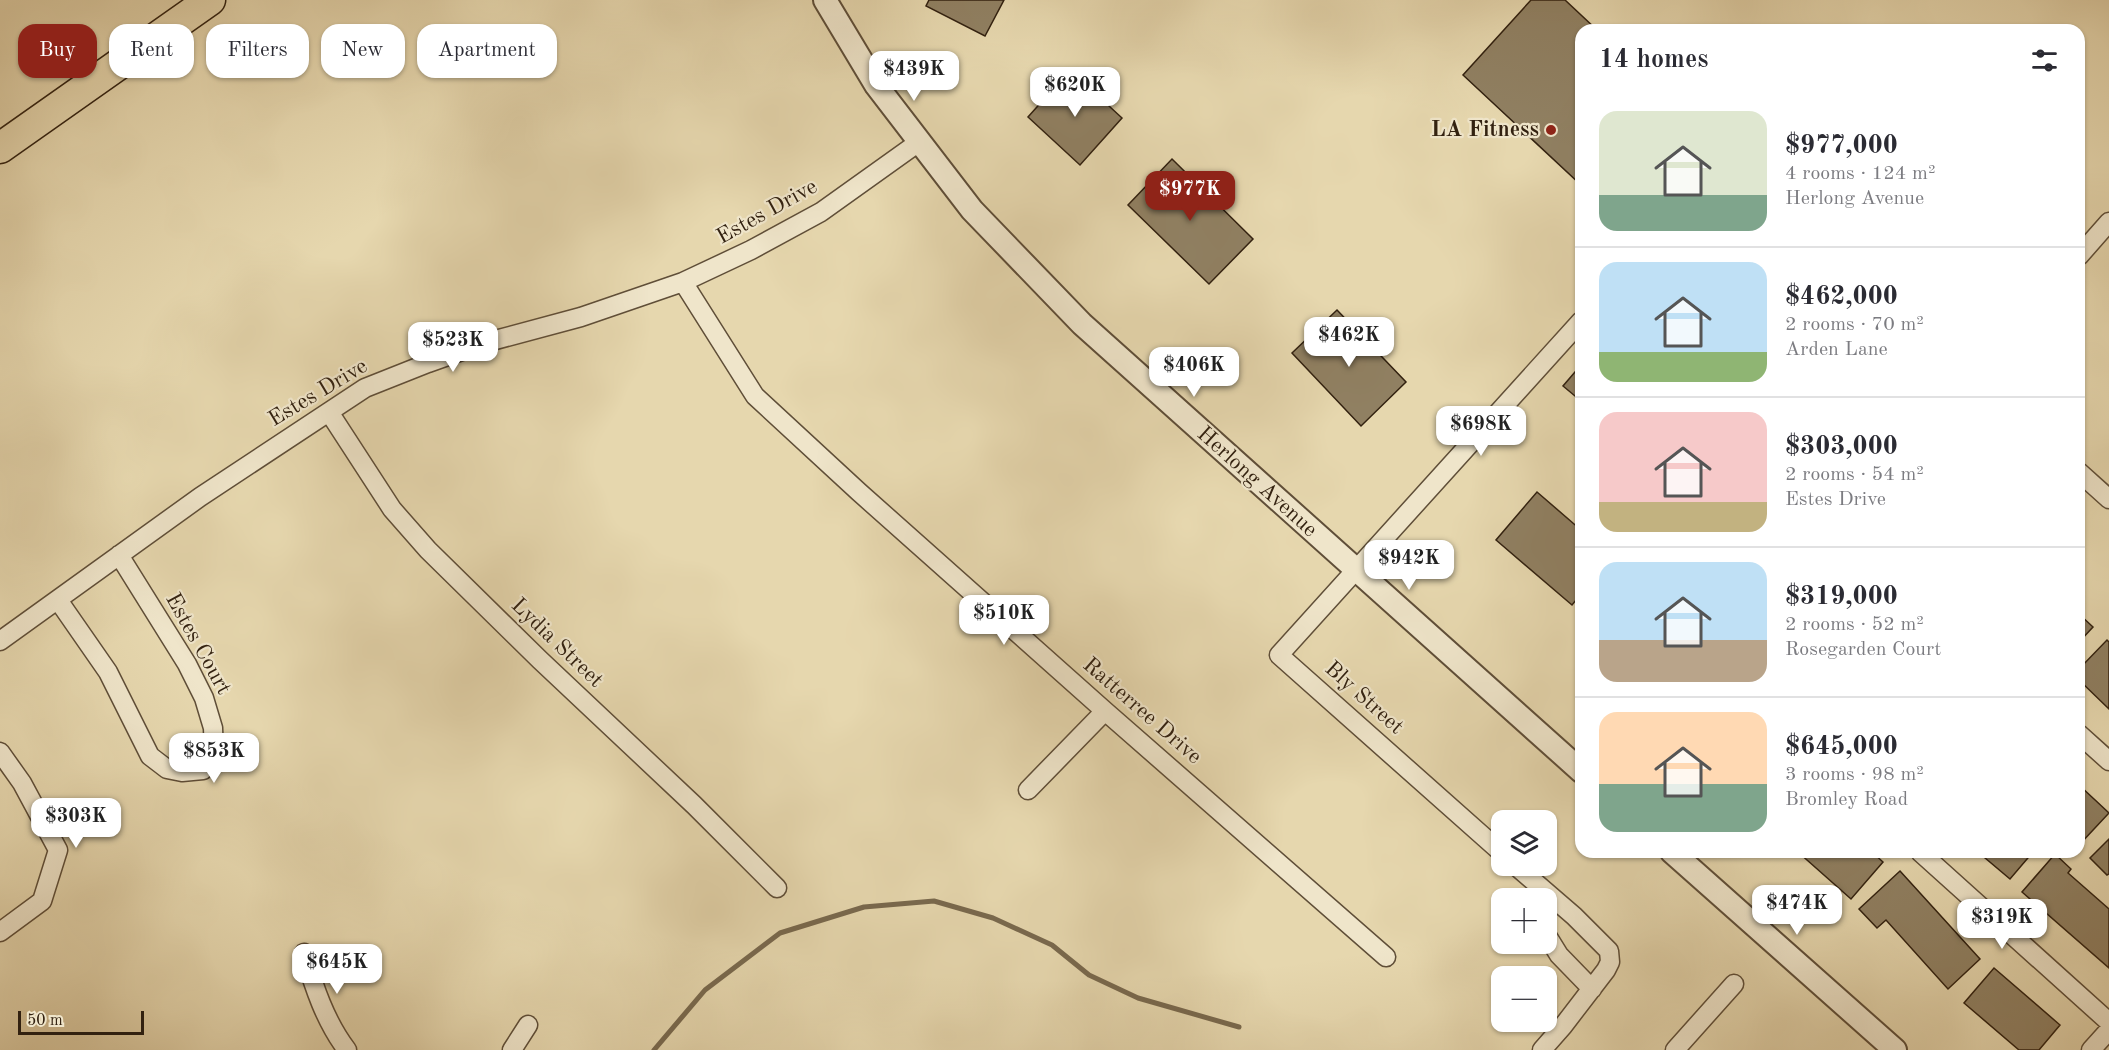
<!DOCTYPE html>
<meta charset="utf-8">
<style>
body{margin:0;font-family:"Old Standard TT",serif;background:#f7f7f7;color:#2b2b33;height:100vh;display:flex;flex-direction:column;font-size:22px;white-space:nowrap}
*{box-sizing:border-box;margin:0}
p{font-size:20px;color:#7c7c81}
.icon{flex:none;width:33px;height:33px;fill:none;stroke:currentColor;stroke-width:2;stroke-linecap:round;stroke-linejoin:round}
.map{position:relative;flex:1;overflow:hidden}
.drawer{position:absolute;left:1575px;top:24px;width:510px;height:834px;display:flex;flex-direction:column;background:#fff;border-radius:18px;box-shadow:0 2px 4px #0004}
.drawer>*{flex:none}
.top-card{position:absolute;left:18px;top:24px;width:570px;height:54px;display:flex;gap:12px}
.controls{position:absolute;left:1491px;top:810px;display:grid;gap:12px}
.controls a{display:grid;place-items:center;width:66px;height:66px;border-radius:12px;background:#fff;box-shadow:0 2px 4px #0004;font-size:30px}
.scale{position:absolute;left:18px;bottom:15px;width:126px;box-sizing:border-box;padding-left:6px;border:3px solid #322110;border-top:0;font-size:16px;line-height:21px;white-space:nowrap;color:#322110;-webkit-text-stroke:4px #efe5ca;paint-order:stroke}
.price{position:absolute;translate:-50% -51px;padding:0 14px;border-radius:12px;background:#fff;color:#222;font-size:20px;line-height:39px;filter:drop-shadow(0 2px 3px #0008)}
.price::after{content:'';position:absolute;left:50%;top:36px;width:18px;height:14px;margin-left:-9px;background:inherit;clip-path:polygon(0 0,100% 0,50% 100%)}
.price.selected{background:#8f2418;color:#fff}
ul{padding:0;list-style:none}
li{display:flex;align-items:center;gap:18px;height:150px;padding:0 24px}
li+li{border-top:2px solid #e1e1e2}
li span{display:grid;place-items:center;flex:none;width:168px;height:120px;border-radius:18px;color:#555}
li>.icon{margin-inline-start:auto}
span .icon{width:72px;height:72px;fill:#fffc;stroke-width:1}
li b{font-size:26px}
h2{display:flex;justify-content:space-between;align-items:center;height:72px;padding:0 24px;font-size:26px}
.tag{padding:0 21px;border-radius:18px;background:#fff;box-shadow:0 2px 4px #0004;font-size:21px;line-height:54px}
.tag.selected{background:#8f2418;color:#fff}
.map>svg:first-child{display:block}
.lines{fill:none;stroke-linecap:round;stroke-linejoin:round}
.stream{stroke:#79694e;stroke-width:5}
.building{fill:#908062;stroke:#322110;stroke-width:1.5}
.minor-casing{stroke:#5f4e38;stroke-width:21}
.tertiary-casing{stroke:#5f4e38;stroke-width:26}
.primary-casing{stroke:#322110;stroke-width:33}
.minor{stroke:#efe5ca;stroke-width:18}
.tertiary{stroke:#efe5ca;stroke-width:22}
.primary{stroke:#e6d7ae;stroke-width:30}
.poi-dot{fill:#8f2418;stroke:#efe5ca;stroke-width:2}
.labels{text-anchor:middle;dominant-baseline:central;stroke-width:4.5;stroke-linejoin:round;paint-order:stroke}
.poi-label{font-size:22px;font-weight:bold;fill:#322110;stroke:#efe5ca;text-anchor:end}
.street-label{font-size:22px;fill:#322110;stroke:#efe5ca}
</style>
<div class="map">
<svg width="2109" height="1050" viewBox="0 0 2109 1050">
<rect width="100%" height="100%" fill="#e6d7ae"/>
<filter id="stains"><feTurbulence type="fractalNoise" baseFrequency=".00333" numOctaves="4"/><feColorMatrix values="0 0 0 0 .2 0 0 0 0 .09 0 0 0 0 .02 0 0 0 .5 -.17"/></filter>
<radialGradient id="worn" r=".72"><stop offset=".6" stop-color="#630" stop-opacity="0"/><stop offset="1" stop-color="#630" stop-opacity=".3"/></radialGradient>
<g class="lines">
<path class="stream" d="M654,1050l51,-60 75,-57 84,-26 70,-6 59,17 59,27 37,30 49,23 101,29"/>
</g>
<path class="building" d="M929,0h75l-19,36 -59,-30z
M1531,0h34l32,30h-16v155l-118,-110z
M1070,70l52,48 -42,47 -52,-48z
M1172,159l81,80 -44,45 -81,-79z
M1337,310l69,72 -45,44 -69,-73z
M1581,365v36l-18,-15z
M1537,492l44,38v64l-9,11 -76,-65z
M2079,614l14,13 -14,15z
M2107,640l2,2v67l-30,-29v-11z
M2079,785l30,28 -30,32z
M2109,839v35l-2,1 -17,-17z
M1798,852h74l11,10 -32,37z
M1978,852h55l-23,27z
M2055,854l16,15 -3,4 41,36v59l-87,-76z
M1900,871l80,88 -32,30 -62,-69 -9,8 -18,-19z
M1994,968l66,57 -21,25h-20l-55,-47z"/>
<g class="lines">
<g class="minor-casing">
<path id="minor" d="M2079,256l30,-34
M683,282l72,114 104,96 246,219 281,246
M329,412l63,97 36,41 112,110 154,145 83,83
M2079,472l30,27
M58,600l50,72 42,84 17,13 15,3 21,-2 11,-15 -1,-27 -9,-30 -17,-34 -68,-109
M0,641l200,-144 165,-109 63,-25 56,-20 97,-26 102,-35 68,-32 70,-38 98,-70
M2079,734l30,27
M0,752l22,31 36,67 -16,51 -42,31
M1028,790l77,-79
M1920,852l189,170
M1502,853l-223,-198 302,-334
M1516,866l58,50 35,35 1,11 -4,8 -43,56 -21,24
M1546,934l13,21 33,34
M304,953c10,34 21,68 43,97
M512,1050l16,-25
M1675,1050l59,-66
M2091,1050l18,-20"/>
</g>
<g class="tertiary-casing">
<path id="tertiary" d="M825,0l51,85 96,125 110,114 499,447
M1672,852l223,198"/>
</g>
<g class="primary-casing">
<path id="primary" d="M0,148l210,-148"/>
</g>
<use href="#minor" class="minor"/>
<use href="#tertiary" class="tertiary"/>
<use href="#primary" class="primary"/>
</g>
<circle class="poi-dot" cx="1551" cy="130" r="6"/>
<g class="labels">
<g class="poi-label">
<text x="1539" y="130">LA Fitness</text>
</g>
<g class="street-label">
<text transform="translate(767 212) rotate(-29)">Estes Drive</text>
<text transform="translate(318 393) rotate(-31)">Estes Drive</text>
<text transform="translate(1257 482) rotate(42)">Herlong Avenue</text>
<text transform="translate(557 643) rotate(44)">Lydia Street</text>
<text transform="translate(198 644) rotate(61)">Estes Court</text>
<text transform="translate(1364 698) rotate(42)">Bly Street</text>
<text transform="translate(1142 711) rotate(41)">Ratterree Drive</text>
</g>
</g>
<rect width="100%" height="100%" filter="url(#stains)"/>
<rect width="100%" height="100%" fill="url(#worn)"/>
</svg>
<div class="controls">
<a><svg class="icon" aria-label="layers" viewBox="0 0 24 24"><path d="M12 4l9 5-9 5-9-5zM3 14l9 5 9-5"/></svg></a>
<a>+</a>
<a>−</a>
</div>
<div class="scale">50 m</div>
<b class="price" style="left:914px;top:102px">$439K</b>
<b class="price" style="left:1075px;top:118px">$620K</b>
<b class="price selected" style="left:1190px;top:222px">$977K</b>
<b class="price" style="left:1349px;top:368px">$462K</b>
<b class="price" style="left:453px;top:373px">$523K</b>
<b class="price" style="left:1194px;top:398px">$406K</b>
<b class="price" style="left:1481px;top:457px">$698K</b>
<b class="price" style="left:1409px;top:591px">$942K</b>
<b class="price" style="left:1004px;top:646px">$510K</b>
<b class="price" style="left:214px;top:784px">$853K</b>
<b class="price" style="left:76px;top:849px">$303K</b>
<b class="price" style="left:1797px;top:936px">$474K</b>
<b class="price" style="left:2002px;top:950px">$319K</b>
<b class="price" style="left:337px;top:995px">$645K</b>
<div class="top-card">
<a class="tag selected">Buy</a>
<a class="tag">Rent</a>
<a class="tag">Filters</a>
<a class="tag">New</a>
<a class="tag">Apartment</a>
</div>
<section class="drawer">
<h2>14 homes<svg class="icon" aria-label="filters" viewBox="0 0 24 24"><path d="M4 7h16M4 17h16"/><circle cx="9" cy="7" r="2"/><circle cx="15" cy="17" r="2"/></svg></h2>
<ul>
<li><span style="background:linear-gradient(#dfe7d0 70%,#7fa58c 0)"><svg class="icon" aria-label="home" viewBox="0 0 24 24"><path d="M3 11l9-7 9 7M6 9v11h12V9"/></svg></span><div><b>$977,000</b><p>4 rooms · 124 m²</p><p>Herlong Avenue</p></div></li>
<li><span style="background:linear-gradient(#bfe0f5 75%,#8fb573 0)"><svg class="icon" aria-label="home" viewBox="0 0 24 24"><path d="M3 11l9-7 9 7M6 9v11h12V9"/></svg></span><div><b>$462,000</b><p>2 rooms · 70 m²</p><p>Arden Lane</p></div></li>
<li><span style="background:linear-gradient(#f6c9c9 75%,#c2b280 0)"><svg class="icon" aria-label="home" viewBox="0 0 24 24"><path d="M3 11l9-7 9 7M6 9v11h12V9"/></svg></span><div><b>$303,000</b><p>2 rooms · 54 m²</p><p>Estes Drive</p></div></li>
<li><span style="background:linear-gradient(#bfe0f5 65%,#b9a48a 0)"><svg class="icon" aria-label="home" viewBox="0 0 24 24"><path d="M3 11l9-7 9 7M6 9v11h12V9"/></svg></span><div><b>$319,000</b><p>2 rooms · 52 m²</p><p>Rosegarden Court</p></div></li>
<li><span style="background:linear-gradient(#ffd9b3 60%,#7fa58c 0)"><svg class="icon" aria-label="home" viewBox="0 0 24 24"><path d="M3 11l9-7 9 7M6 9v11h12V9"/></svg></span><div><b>$645,000</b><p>3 rooms · 98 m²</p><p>Bromley Road</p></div></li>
</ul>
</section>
</div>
